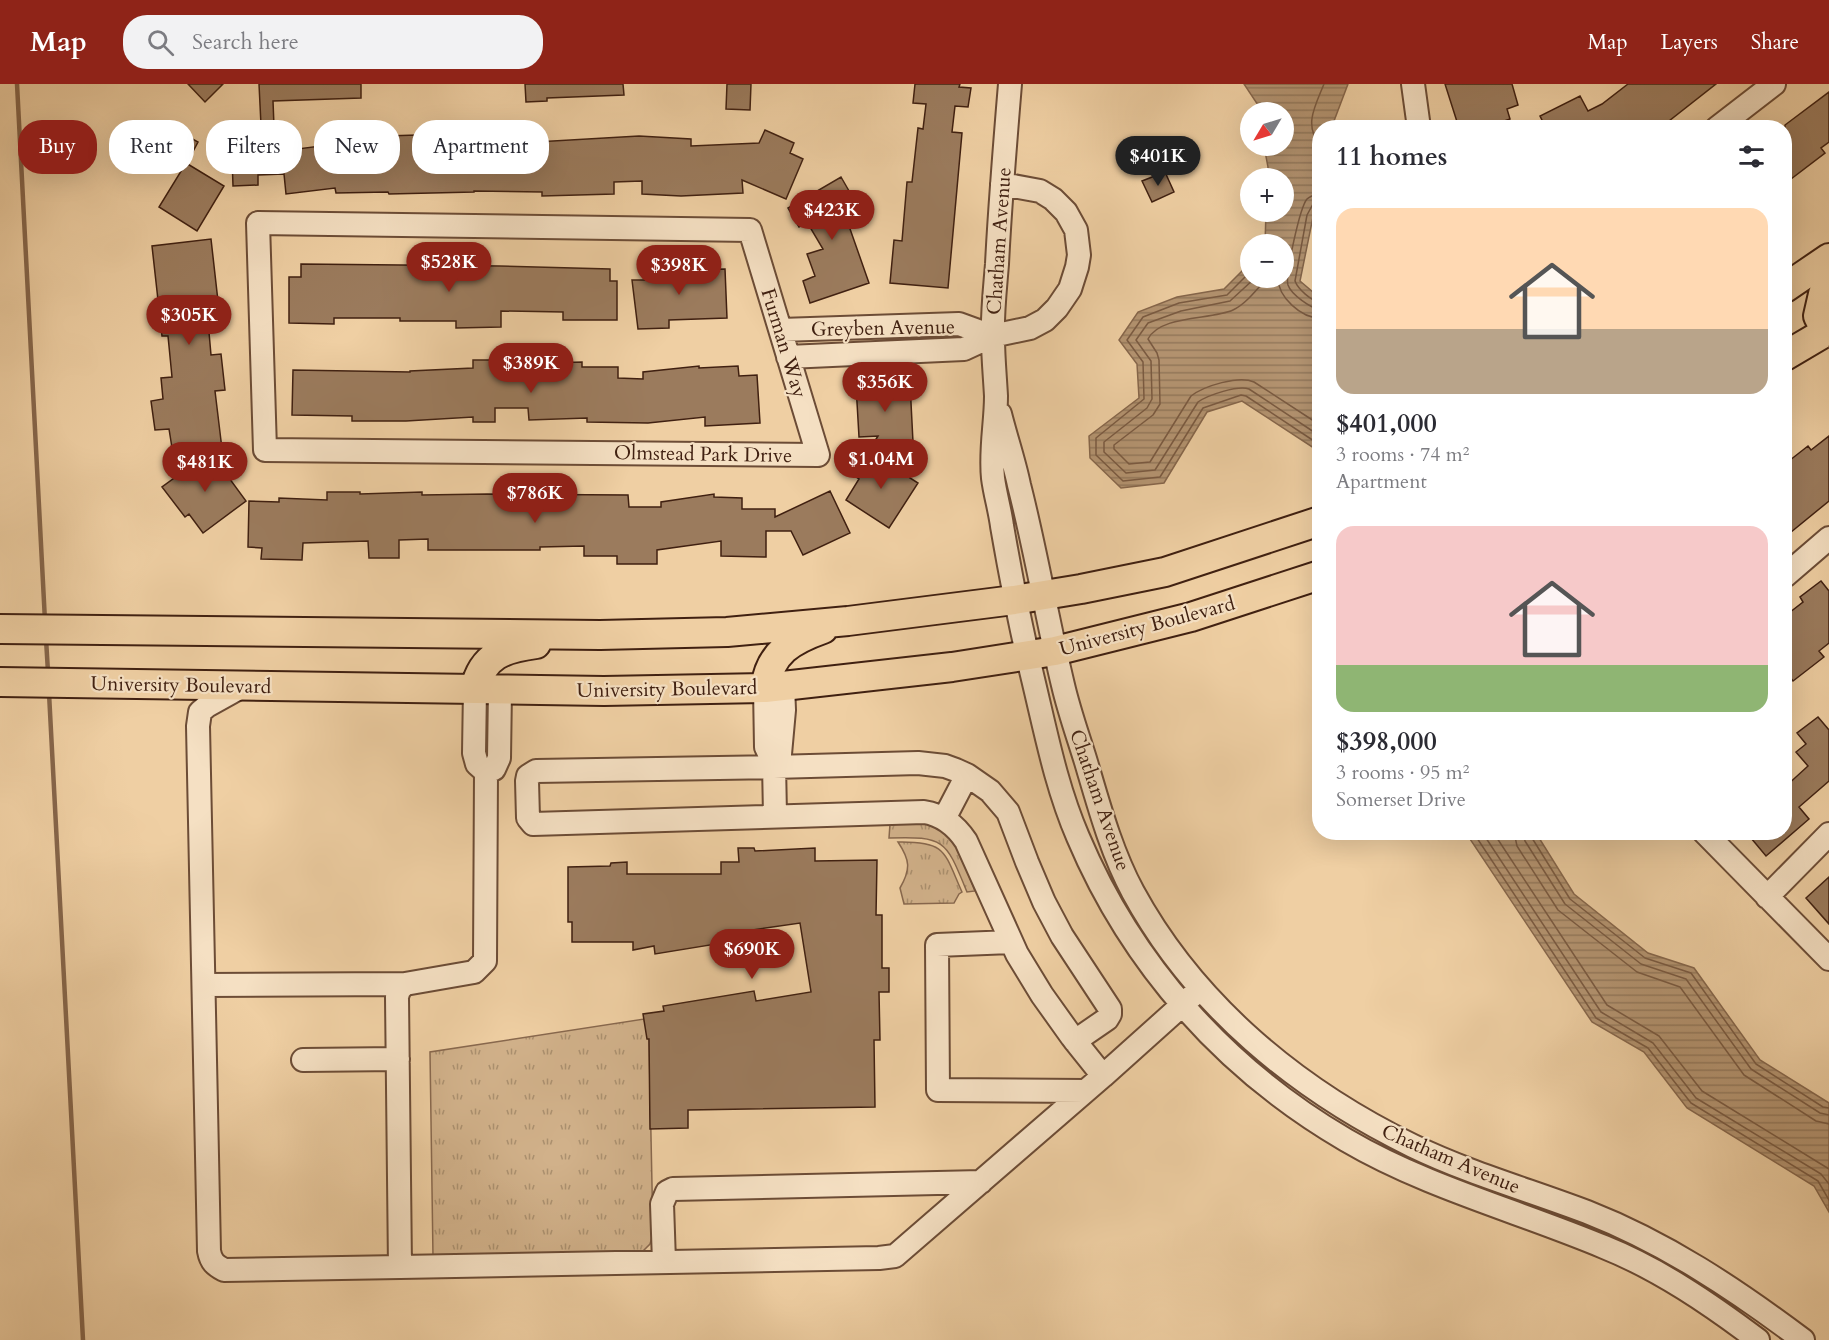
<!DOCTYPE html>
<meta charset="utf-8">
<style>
body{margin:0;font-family:Cardo,serif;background:#f2f2f3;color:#2b2b33;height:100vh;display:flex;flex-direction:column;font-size:22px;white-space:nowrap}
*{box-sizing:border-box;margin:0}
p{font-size:20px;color:#7c7c81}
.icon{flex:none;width:33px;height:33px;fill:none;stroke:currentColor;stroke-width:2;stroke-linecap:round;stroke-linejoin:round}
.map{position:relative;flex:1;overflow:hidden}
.side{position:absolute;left:1312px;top:36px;width:480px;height:720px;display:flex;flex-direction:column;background:#fff;border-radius:24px;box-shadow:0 6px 24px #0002}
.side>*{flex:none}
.hud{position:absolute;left:18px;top:36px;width:570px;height:54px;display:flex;gap:12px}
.needle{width:39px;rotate:232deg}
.controls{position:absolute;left:1240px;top:18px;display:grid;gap:12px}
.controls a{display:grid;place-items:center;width:54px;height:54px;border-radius:50%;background:#fff;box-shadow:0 6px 24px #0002;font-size:30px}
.price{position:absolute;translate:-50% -51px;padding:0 14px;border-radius:21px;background:#8f2418;color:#fff;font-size:20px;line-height:39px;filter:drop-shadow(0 2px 3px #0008)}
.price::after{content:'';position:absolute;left:50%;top:36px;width:18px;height:14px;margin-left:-9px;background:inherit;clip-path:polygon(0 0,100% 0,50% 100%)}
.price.active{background:#222;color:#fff}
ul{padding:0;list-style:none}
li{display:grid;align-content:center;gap:12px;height:318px;padding:0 24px}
li span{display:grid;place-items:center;height:186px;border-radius:18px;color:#555}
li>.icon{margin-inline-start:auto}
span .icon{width:108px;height:108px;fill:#fffc;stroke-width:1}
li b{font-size:26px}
h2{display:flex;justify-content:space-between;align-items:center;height:72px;padding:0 24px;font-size:26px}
.pill{padding:0 21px;border-radius:24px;background:#fff;box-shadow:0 6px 24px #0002;font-size:21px;line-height:54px}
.pill.active{background:#8f2418;color:#fff}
header{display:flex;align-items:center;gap:36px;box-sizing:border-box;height:84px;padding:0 30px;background:#8f2418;color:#fff}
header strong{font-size:28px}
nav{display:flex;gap:33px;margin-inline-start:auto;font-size:21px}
.search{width:420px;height:54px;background:#f2f2f3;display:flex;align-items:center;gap:15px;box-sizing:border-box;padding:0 21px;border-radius:24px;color:#7c7c81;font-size:22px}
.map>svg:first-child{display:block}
.grass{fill:url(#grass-tufts);stroke:#88684e;stroke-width:1.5}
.water{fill:url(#water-rules);stroke:#86664b;stroke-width:1.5}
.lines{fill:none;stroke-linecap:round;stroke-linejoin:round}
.shore{stroke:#7a5a41;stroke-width:1.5}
.stream{stroke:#86664b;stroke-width:4.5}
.building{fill:#9b7b5d;stroke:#402011;stroke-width:1.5}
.minor-casing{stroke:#6c4c36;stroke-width:26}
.major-casing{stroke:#402011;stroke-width:32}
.minor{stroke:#f5e0c3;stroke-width:22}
.major{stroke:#efcfa3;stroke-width:28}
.labels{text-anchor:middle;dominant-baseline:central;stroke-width:4.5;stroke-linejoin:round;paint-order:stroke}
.street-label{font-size:20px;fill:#402011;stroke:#f5e0c3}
</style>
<header>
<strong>Map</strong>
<div class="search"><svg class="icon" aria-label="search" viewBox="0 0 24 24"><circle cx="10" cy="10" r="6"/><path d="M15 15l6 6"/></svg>Search here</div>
<nav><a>Map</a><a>Layers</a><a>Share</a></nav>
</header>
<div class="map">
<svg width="1829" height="1256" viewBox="0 0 1829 1256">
<defs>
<pattern id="grass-tufts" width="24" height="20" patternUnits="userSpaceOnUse" patternTransform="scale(1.5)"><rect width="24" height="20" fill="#d1b18a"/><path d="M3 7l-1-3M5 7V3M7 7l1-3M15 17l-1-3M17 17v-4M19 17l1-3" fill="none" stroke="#ab906f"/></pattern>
<pattern id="water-rules" width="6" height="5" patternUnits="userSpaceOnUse" patternTransform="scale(1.5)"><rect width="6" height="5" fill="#b49471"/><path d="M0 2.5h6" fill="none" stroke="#94785b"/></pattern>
</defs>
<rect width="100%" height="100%" fill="#efcfa3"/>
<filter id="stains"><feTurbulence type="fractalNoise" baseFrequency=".00333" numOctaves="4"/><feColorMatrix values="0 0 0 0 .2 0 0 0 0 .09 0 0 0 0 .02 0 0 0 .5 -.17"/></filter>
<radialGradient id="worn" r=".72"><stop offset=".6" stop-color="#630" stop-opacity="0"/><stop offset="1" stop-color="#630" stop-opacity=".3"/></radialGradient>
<path class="grass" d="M927,739l9,4 19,14 20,50 -8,1c-21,-51 -21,-56 -78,-54l1,-14z
M898,758c49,-1 46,10 64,50l-3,2 -5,9 -50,1 -4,-16c11,-19 10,-28 -2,-46z
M644,935l5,20 4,195 -3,10 -7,7 -210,6 -3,-205z"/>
<path class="water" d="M1244,0h104l-14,37v6l-14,1v75l-7,14 -13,64 20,17v169l-6,-19 -72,-47 -35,11 -43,71 -43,5 -31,-30 -1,-22 50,-38 -2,-34 -18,-24 19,-28 39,-15 47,-8 27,-27v16h33v-34h-19l1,-32h18v-34h-17l1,-11 -4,-21h20v-34h-25l-1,-7z
M1466,749h70l38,61 74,59 46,15 66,92 69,43v109l-15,-26 -127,-78 -43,-56 -52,-30z"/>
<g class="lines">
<path class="shore" d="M1320,60c-17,-18 -4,-40 4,-60
M1320,110c-5,1 -9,1 -13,5 -7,8 -22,76 -19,86 3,9 23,24 32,24
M1320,118l-7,2 -6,11 -12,66c3,8 16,20 25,21
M1251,187l-24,24 -48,8 -36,14 -16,23 16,22 1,37 -48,39v17l27,26 37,-4 43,-69 38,-13 5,1 71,47 3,4
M1255,194l-25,23 -49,10 -33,12 -12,17 15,21 1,38 -5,9 -43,34v10l22,21 29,-3 43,-68c10,-7 40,-17 51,-13l71,47
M1267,194c-9,10 -21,26 -34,32 -22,10 -73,5 -85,29l9,14 2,7 1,44 -7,11 -39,30v4l15,15 21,-2 41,-66c13,-10 48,-21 63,-14l66,43
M1278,194c0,19 23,40 42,40
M1473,748l123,186 52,30 43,55 127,78 11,19
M1482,748l119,180 52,31 43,55 125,76 8,10
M1493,748l114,173 52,31 43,55 127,78
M1514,748l3,14 41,64 79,62 43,15 64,88 72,46 13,3
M1523,748l2,9 40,63 76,60 45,15 65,90 69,44 9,2
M1531,748l1,6 38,61 75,59 46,15 65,91 67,43 6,1"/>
<path class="stream" d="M17,0l28,537
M46,555l2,33
M49,609l34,647"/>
</g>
<path class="building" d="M188,0h35l-18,18z
M259,0h102v14l-88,3 2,51 53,-7v2l58,-2v-9l31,-1v9l30,-1v-9l37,-1v5l52,1v3l103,-6 52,3v7l68,-3 6,-13 29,13 -4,10 13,6 -17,40 -44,-19 1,13 -62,3 -39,-2v-13l-28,1v12l-72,2v-4l-68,-1v1l-85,2 -1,-2 -52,1 -1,-5 -49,6 -2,-20 -26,1v10l-25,1 -2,-60 30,-1z
M525,0h98l1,11 -77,3v3l-21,1z
M727,0h24l-1,26 -24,-1z
M915,0h45l-1,3 12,1 -3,19 -13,-1 -3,26 10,1 -14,155 -58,-5 4,-43 8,1 5,-59h5l6,-54 5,1 3,-25 -13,-1z
M1445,0h67l6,21 -11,4 3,10 -26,9h-25z
M1628,0h88l-56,44h-114l-6,-12 40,-20 8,15 14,-7z
M1829,8v50l-8,6 4,5 -34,26 -6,-8v-46z
M175,45l23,13 -9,17 -24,-14z
M186,79l38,23 -27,45 -38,-24z
M1165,88l9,20 -22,10 -10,-21z
M841,93l23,40 -15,9 20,57 -59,20 -7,-22 12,-5 -8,-22 16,-5 -16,-27 -8,5 -11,-19z
M211,155l9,80 -12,2 3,34 10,-1 4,36 -10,1 7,58 -49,5 -4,-25 -14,1 -4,-29 12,-2 -2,-21 11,-1 -4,-41h-6l-10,-90z
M301,180l199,2 110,3v12h7v39h-54v-8l-62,-1v16l-45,1v-7h-56v-3h-66v6l-45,-1v-46h12z
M667,184v2l58,-1 2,49 -58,2v8l-31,1 -6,-49h13l-1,-11z
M473,276h47v4l62,-2v5h36v11l25,1v-7l56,-6v2l39,-2 1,10 18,-1 3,48 -55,3v-9l-57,6 -61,-1v-4l-58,2 -1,-12h-33v14h-22v-5l-67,4h-54v-5l-60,-1 1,-45 117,2v-1l63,-3z
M910,299l3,59 -40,2 5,-8 -19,1 -3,-52z
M1829,352v65l-44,36v-73l23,-18 3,4z
M868,367l50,32 -29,45 -43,-28 13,-21 -6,-4z
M210,368l36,49 -43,32 -14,-19 -4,3 -23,-30z
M830,407l20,42 -47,22 -12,-24h-25v26l-45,-1v-15l-64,9v14h-40v-8h-33v-10l-44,1v3h-112v-11l-29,1v18h-30l-1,-17 -65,2 -1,17 -41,-1 1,-11 -14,-1 1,-46 30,1v-4l48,2v-8h33v2l62,-2v3l65,-1 141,1 1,12h32v-5l53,-8v3l28,1v11h33v8z
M1821,497l8,10v52l-10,8 5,6 -31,24 -8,-10v-55l18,-14 -3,-5z
M1818,633l11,13v51l-30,26 10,12 -43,37 -15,-18 6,-6h28v-45l23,-21 -12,-14 10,-8 -9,-11z
M738,764h16l1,3 60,-3v13l62,-1 -1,55h6v53h7v24h-10l1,48h-6l1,67 -187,3v18l-38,1 -1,-90h-2l-4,-25 21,-3 -1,-5 91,-15 2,10 55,-9 -11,-69 -55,8 2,8 -92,15 -1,-8 -21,4v-8h-61v-20h-4v-55l42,-1 1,-3 16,-1v12h94v-12h18z
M1829,793v47l-23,-26z"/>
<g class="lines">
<g class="minor-casing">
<path id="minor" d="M1010,0c-5,60 -10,120 -13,180 -2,25 -5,50 -4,74 0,19 2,39 3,58 0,27 -6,54 -3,82 2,16 7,32 9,48 9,52 19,103 31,153 13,54 23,107 45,158 54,128 148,233 268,303 80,47 172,71 258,107 55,22 106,57 154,93
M1413,0l6,44
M1717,44l57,-44
M258,139l492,7 68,225 -553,-5z
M781,246l178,-6 33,12
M788,273l176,-8 28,-13 38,-8 15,-8 12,-12 13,-19 7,-22 2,-12 -3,-25 -10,-18 -13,-13 -13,-8 -38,-7
M1000,330c6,24 14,47 19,71 17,66 28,134 44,200 6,26 15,51 23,77 13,44 25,89 47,130 62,114 165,198 280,254 56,27 116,44 174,66 79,31 148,77 216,128
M1785,492l44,-38
M243,602l-36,20 -7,6 -2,14 11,525c2,11 6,14 15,19l176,-3
M765,604l1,59 8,17 1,51
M475,605l-1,64 3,11 9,8 8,-3 5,-11 1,-68
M776,676l4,-6 4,-44 -1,-24
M486,688l-1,189 -11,11 -69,12 -6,6 -2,7 3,270 479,-9 16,-2 208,-180
M944,735l23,-44
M1704,748l125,127
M1767,813l62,-63
M1011,858l-74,3 1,145 147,1
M204,901l201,-1
M1075,957l32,-22 3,-5v-5l-48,-73 -18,-34 -17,-40 -19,-50 -18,-21 -23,-16 -11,-5 -11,-4 -27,-3 -144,4 -238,4 -8,5 -1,5 1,37 5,6 391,-12c19,3 32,14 42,29l51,113 25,41 30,42 3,4 28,35 97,-87
M303,976l95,-1
M664,1178l-2,-58 5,-12 6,-3 308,-7"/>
</g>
<g class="major-casing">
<path id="major" d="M1785,204l44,-30
M1826,248l-8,-16 5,-22 6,-12
M1785,272l44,-26
M0,545l600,6 127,-3 121,-11 166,-21 67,-11 84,-17 155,-51
M0,598l604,9 161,-3 187,-21 103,-16 136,-34 129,-42
M765,604c5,-36 27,-48 58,-59
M475,605c7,-34 30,-41 61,-45"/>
</g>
<use href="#minor" class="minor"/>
<use href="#major" class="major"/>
</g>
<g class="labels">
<g class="street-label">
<text transform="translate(999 157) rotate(-86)">Chatham Avenue</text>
<text transform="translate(883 244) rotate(-1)">Greyben Avenue</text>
<text transform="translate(784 259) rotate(73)">Furman Way</text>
<text transform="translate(703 370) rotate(1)">Olmstead Park Drive</text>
<text transform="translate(1147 542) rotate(-15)">University Boulevard</text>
<text transform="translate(181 601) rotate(1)">University Boulevard</text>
<text transform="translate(667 605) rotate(-1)">University Boulevard</text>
<text transform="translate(1100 716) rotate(71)">Chatham Avenue</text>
<text transform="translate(1451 1075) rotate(23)">Chatham Avenue</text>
</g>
</g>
<rect width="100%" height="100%" filter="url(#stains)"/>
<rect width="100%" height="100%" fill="url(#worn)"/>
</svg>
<div class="controls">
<a><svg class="needle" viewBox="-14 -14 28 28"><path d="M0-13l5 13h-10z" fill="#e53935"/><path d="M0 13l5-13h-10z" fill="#7c7c81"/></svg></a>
<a>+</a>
<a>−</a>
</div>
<b class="price active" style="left:1158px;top:103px">$401K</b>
<b class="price" style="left:832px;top:157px">$423K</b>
<b class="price" style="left:449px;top:209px">$528K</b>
<b class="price" style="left:679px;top:212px">$398K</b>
<b class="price" style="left:189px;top:262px">$305K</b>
<b class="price" style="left:531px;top:310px">$389K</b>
<b class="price" style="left:885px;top:329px">$356K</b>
<b class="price" style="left:881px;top:406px">$1.04M</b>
<b class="price" style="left:205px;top:409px">$481K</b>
<b class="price" style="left:535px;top:440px">$786K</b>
<b class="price" style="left:752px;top:896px">$690K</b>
<div class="hud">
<a class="pill active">Buy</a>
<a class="pill">Rent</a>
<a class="pill">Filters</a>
<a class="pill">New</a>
<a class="pill">Apartment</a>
</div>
<section class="side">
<h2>11 homes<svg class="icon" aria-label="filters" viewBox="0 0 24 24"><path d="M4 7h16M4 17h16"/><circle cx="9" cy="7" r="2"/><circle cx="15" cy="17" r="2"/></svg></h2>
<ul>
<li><span style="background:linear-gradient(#ffd9b3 65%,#b9a48a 0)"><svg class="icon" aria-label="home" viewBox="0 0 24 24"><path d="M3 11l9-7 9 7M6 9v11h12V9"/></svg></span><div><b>$401,000</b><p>3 rooms · 74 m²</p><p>Apartment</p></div></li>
<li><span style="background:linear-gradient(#f6c9c9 75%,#8fb573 0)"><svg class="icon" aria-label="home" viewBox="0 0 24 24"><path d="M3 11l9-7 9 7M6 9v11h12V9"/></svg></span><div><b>$398,000</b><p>3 rooms · 95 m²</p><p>Somerset Drive</p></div></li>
</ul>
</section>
</div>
